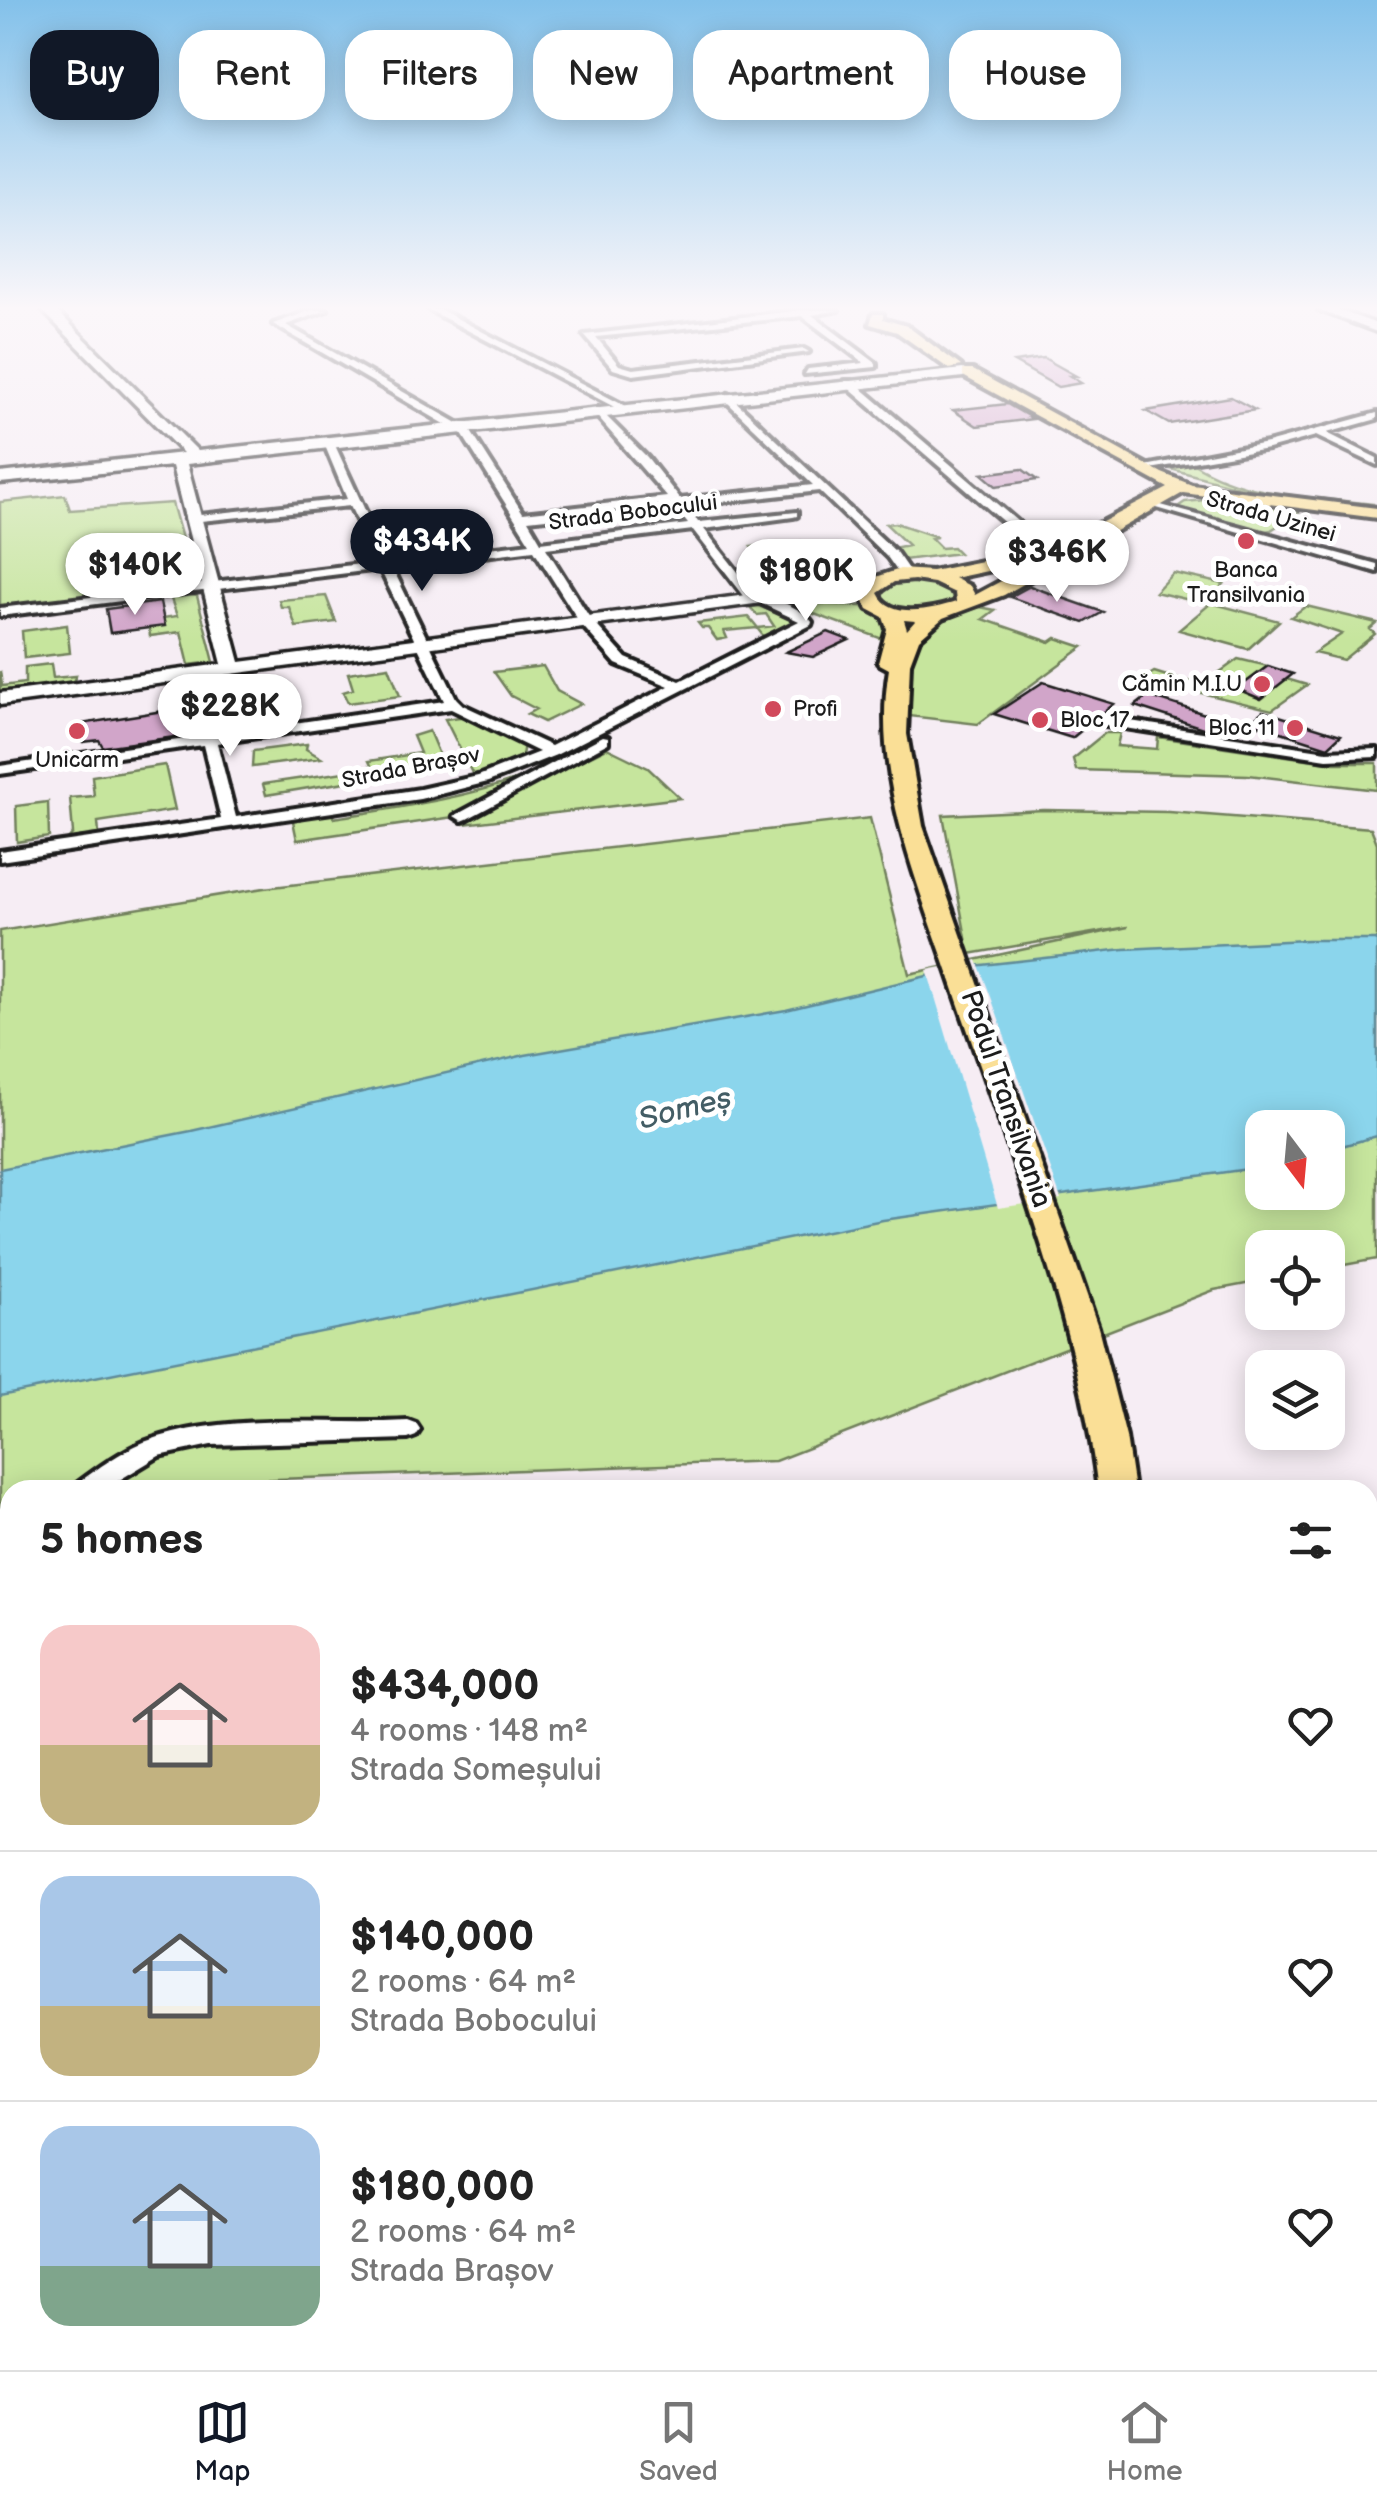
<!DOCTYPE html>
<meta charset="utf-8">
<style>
body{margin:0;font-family:"Balsamiq Sans",sans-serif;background:#f2f2f2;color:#222;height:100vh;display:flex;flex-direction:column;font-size:38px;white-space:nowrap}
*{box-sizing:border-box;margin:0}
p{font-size:32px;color:#767676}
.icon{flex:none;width:55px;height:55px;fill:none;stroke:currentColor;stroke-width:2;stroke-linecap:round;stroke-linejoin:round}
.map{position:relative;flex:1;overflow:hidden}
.details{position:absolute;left:0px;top:1480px;width:1378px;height:890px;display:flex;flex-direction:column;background:#fff;border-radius:30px 30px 0 0;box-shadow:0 5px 25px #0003}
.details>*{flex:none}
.top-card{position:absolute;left:30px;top:30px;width:1318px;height:90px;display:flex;gap:20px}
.needle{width:65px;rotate:164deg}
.tools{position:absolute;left:1245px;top:1110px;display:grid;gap:20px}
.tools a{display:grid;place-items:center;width:100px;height:100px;border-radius:20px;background:#fff;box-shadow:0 5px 25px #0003;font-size:50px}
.price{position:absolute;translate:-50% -85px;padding:0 22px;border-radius:35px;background:#fff;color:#222;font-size:32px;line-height:65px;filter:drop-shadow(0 2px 5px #0008)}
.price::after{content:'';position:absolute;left:50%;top:60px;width:30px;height:22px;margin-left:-15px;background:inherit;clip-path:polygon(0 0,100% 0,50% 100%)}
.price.on{background:#111827;color:#fff}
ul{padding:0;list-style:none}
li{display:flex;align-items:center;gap:30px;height:250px;padding:0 40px}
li+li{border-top:2px solid #e0e0e0}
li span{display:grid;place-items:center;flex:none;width:280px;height:200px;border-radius:30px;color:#555}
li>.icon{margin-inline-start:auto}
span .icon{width:120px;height:120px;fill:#fffc;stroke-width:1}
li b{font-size:42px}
h2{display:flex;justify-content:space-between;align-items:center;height:120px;padding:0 40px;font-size:42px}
.chip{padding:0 35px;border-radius:30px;background:#fff;box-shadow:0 5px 25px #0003;font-size:35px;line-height:90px}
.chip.on{background:#111827;color:#fff}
.dock{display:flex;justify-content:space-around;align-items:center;height:140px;border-top:2px solid #e0e0e0;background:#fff;font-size:28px;color:#767676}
.dock a{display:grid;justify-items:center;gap:5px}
.dock .on{color:#111827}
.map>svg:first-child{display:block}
.green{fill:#c6e59d;stroke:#71805c;stroke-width:2.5;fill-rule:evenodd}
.water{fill:#8bd5ec;stroke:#5f8b99;stroke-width:2.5}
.pier{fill:#f6edf4}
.building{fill:#d1a5c9;stroke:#1c1c1c;stroke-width:2.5}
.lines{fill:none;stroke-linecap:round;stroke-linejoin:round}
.street-casing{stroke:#1c1c1c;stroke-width:8}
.secondary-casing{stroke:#1c1c1c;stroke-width:7}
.primary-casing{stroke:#1c1c1c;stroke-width:8}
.street{fill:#fff;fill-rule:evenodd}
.secondary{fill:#fff;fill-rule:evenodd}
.primary{fill:#fadf96;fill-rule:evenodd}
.poi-dot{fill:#d1495b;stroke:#fff;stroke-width:4}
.labels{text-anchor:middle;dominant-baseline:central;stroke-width:10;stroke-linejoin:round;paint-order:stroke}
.far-street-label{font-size:22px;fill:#1c1c1c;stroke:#fff}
.far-poi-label{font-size:22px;fill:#1c1c1c;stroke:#fff}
.street-label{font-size:28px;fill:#1c1c1c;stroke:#fff}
.water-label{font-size:30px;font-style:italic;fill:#435d65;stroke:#fff}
</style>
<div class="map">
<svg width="1377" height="2370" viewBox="0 0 1377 2370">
<rect width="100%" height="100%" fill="#f6edf4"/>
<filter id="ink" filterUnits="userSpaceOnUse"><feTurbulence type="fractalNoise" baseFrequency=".01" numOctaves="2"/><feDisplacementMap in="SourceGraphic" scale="20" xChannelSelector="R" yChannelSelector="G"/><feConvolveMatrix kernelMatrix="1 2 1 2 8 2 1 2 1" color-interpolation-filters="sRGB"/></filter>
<g filter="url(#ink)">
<path class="green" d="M1194,464c51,33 120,33 179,40l1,5 -86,-9 -125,-33z
M65,495l5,15 102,-7 24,85 -196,24v-110z
M1216,499l83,13 -28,18 -16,3 -79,-25 9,-6z
M896,523l41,14 -6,1 10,10 12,-1 6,6 -55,7 -11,-12 15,-3 -22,-21z
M801,541l15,16 -51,7 -14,-17z
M1173,573l51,11 -17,20 -52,-12z
M885,579h55l26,22 -74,20 -7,19 -109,-40 98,7 -3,-4 -85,-5z
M186,594l11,2 17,66 -25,3 -8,-33 -31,4 -1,-8 14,-10 14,-2 -7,-20z
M326,596l10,26 -40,5 -7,-20h-8l-2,-7z
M1211,603l68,18 -31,28 -69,-19z
M759,606l42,17 -34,18 -10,-13 -33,3 3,7 -10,2 -9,-12h-6l-4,-5 51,-6 9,11 16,-2 -8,-12 -9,1 -7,-8z
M1306,606l71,17 -7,6 5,5 -32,26 -29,-7 28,-19 -51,-17z
M980,607l15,3 -12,9 67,23 6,-4 27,9 -105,77 -69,-8c-1,-69 -2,-87 71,-109z
M67,625l3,28 -46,5 -2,-27z
M1238,659l30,7 -30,23 16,7 33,-17 20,6 -35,25 -129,-31 11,-7c44,14 47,15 84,-13z
M51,664l2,14 23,-2 -4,7 -72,9v-21l2,15 23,-3v-16z
M543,666l14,25 24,13 -37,18 -17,-8 9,-5 -25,-13 -17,-24z
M389,667l11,29 -52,7 -5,-11 10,-3 -5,-16z
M467,716l57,28 -3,17 -47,16 -29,-58z
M429,731l14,33 -76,10 7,-2 -5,-11 51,-8 -7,-17z
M1105,733h15l-3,13 40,3 1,-12 176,26h43v27l-129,-15 -172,-5 -3,-11z
M307,744l-1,5 15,9 -69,9 1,-16z
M607,748l41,20 32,30 -216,26 -3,-8 -164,24 -5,-24 39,-5 3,7c69,-11 138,-21 204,-46l-54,36z
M165,765l10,45 -77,12 1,12 -31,5 5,-6 -3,-35 24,-2 -2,-20z
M350,771l7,9 -91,15 -3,-11z
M48,802l1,35 -32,5 -1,-36z
M1044,810l125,2 202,16 6,15v416l-49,9v-20h-66v33l-48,9 -439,171 -556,20 -27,9h-182v64l-10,3v-626l264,-43 606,-70 39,156 219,-47 -159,27 -26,-139zM1262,1128h66v64h-66z
M0,1652h10v256l-10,-1z"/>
<path class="water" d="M1307,940h70v196l-49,14v-22h-66v38l-7,2 -372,52 -883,176v-227l191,-38 334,-76 261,-45 178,-43 160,-18z"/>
<path class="pier" d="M977,960l14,37 70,202 -63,9 -71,-238z"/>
<path class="building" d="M1044,358l32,18h-6l11,7 -23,4 -44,-25z
M1231,397l24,13 -86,14 -23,-13z
M1007,404l26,15 -56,7 -24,-16z
M1022,469l15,11 -41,6 -14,-12z
M415,517l14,27 -27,4 -14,-28z
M1030,586l30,11 43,15 -19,11 -74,-26z
M160,602l5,24 -55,7 -4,-24z
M828,632l21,8 -36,17 -27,-5z
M1268,666l25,8 -32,25 -24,-10z
M1043,682l71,22 -42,34 -78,-24z
M1148,696l79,25 -11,9 -10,-1 -71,-23z
M163,711l3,12 13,-2 3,15 -79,11 -4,-7 -16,2 -2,-18z
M1263,711l78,24 -13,12 -78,-25z"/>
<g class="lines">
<g class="street-casing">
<path id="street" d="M312,310h15l-41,15 184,105 53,83 144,-16 -73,-84 4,-5 49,49 33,42 133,-14 -89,-86 4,-5 168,158 16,23 -10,3 -14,-20 -69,-67 -134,15 14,16 98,-10v4l-4,1 -89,12 53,67c16,1 46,12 55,26l-1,3 -255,130 -68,27 -68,17 -420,62v-10l221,-32 -18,-74 -203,29v-8l444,-65 -64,-132 -380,47v-8l377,-46 -27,-56 -159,16 -6,-3 6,-3 156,-17 -24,-58 5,-3 5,3 55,119 142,-17 -68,-109 -189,-110zM672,504l16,20 -147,18 -13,-22zM693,530l55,71h8l43,20 -119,60 -54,-23 -36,-40 -44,-70zM534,550l46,73 36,41 53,22 -118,60 -88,-41 -7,-7 -64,-131zM451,709l88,43 -61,24 -58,13 -184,28 -19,-74z
M429,310h12l188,98 -9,2z
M803,310h35l-26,5 64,48v4l-71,7 3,-5 56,-6 -62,-47 -206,21 23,28 14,4 171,-20 5,3 -176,23 -20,-6 -29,-34z
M845,381h8l198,169v6h-8l-198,-171z
M1377,413v6l-50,14 50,25v7l-61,-29 -48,13 -118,20 -5,-3 122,-23z
M1150,502l227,62v8l-227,-66z
M1104,717l223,34 50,-2v8l-50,2 -228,-35 -2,-3z
M603,736l5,1v6l-141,76 -5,2 -8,-5z
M408,1421l8,3 4,6 -4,6 -8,3 -197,6 -52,11 -56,34h-29l4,-7c20,-15 42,-31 66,-41 83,-31 178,-16 264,-21z
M10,1548v22l-10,4v-22z
M1368,2020h9v30h-9z"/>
</g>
<g class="secondary-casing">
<path id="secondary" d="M42,310h14l142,141 765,-82 7,4 -7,4 -776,87 53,198 635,-84 9,5 -3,4 -881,118v-12l222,-29 -50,-198 -172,17v-10l183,-20z
M1318,310h20l39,14v8z"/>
</g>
<g class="primary-casing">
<path id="primary" d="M873,314h10v5l24,7 54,40 -12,3 -52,-37 -27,-8z
M963,370h10l189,103 30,12 185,23v10l-194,-25 -179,102 -61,23 -24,21 -9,24 -3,71 16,92 175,501 28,110 8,53h-36c-21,-175 -92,-344 -148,-511 -33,-99 -79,-204 -61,-310l-11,-6 9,-34 -4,-12 -15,-8 -9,-17 11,-13 30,-10 32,2 110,-22 9,5 28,-20 89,-46 -205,-112zM1040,560l-65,35 -5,-9 -16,-8zM914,580l20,3 21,10 1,9c-23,7 -66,18 -78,-9l16,-11zM904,620l11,1 -8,9z
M1095,2360h81l1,10h-80z"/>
</g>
<use href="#street" class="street"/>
<use href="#secondary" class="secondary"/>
<use href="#primary" class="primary"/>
</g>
</g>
<linearGradient id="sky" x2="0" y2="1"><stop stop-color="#83c1ea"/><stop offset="0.48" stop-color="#fbf7fa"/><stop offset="1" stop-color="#fbf7fa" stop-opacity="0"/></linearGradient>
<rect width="1377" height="642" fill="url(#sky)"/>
<g class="poi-dot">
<circle cx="1246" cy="541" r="10"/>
<circle cx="1262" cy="684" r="10"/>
<circle cx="773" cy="709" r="10"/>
<circle cx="1040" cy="720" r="10"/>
<circle cx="1295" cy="728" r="10"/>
<circle cx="77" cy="731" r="10"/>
</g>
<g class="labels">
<g class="far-street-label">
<text transform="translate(633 513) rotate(-7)">Strada Bobocului</text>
<text transform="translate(1271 517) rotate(16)">Strada Uzinei</text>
<text transform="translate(411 768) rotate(-11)">Strada Brașov</text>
</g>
<g class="far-poi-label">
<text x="1246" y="570">Banca<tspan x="1246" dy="25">Transilvania</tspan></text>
<text x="1242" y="684" text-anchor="end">Cămin M.I.U</text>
<text x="793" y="709" text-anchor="start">Profi</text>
<text x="1060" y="720" text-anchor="start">Bloc 17</text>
<text x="1275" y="728" text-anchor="end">Bloc 11</text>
<text x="77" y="760">Unicarm</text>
</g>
<g class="street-label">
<text transform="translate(1006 1099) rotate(71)">Podul Transilvania</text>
</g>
<g class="water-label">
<text transform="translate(685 1109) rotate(-14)">Someș</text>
</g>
</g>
</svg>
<div class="tools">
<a><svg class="needle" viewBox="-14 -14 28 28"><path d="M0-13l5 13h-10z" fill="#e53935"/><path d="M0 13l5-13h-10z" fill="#767676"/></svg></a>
<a><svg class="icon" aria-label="locate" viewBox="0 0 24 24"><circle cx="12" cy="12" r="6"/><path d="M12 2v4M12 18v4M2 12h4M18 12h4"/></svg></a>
<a><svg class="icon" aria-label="layers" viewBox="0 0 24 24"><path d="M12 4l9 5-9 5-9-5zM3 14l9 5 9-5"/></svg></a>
</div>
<b class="price on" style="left:422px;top:594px">$434K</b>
<b class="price" style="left:1057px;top:605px">$346K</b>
<b class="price" style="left:135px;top:618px">$140K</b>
<b class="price" style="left:806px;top:624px">$180K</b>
<b class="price" style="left:230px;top:759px">$228K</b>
<div class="top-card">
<a class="chip on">Buy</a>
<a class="chip">Rent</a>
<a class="chip">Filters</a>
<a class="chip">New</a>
<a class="chip">Apartment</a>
<a class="chip">House</a>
</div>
<section class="details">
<h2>5 homes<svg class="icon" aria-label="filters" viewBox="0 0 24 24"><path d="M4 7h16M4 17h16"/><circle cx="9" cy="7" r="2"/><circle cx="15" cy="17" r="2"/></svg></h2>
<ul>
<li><span style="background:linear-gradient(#f6c9c9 60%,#c2b280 0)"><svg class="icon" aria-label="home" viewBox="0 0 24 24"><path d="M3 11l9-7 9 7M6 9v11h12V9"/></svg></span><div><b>$434,000</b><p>4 rooms · 148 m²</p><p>Strada Someșului</p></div><svg class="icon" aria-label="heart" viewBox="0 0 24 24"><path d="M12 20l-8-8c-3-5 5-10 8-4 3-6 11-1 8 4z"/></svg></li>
<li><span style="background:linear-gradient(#a9c7e8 65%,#c2b280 0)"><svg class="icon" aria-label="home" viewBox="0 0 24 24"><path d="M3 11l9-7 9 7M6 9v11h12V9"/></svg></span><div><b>$140,000</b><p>2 rooms · 64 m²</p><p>Strada Bobocului</p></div><svg class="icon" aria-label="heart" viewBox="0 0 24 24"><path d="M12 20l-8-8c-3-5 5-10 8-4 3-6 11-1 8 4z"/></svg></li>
<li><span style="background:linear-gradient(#a9c7e8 70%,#7fa58c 0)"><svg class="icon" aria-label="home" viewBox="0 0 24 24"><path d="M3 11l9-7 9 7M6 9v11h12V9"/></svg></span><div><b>$180,000</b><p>2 rooms · 64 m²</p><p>Strada Brașov</p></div><svg class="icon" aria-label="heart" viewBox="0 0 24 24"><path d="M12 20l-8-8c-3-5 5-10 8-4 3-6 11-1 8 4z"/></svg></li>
</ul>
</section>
</div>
<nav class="dock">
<a class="on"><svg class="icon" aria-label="map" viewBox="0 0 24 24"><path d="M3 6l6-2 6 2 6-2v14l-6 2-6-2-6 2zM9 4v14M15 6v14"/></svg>Map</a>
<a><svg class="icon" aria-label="saved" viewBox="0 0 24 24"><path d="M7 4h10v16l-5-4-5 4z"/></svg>Saved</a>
<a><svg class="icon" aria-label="home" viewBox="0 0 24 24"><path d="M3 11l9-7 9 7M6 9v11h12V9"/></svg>Home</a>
</nav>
